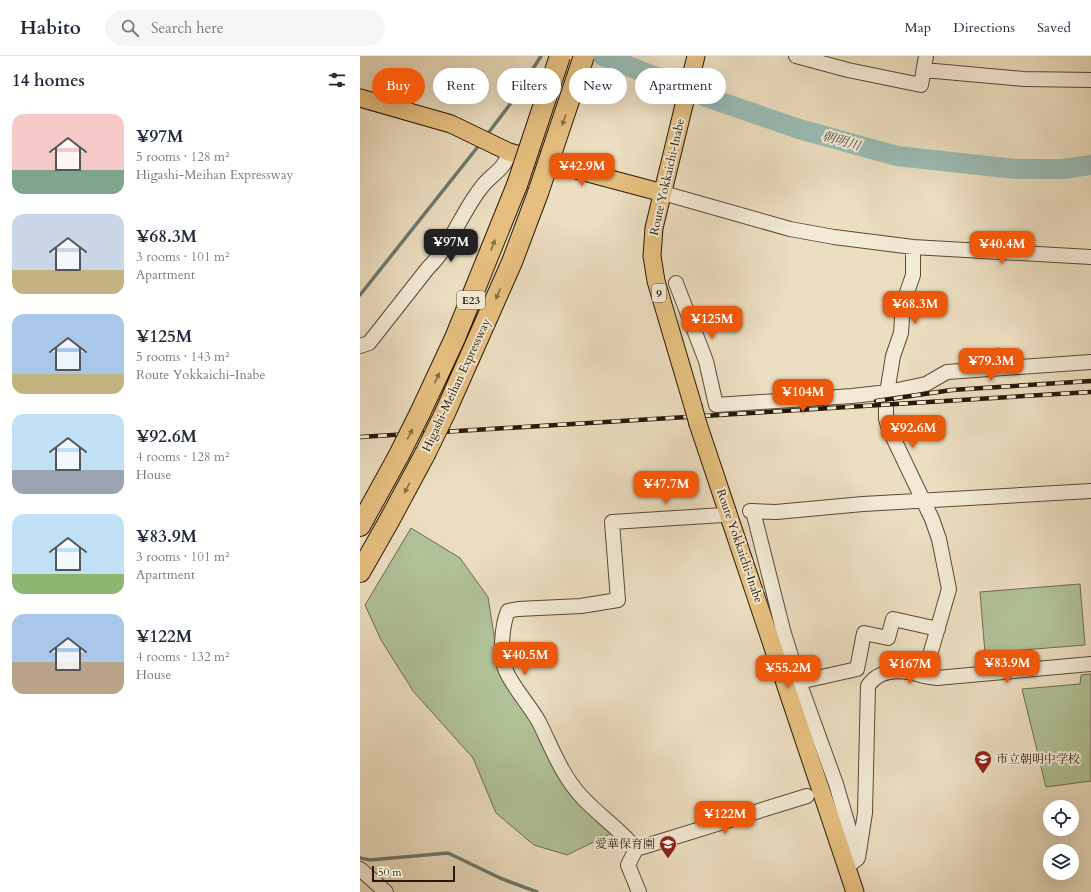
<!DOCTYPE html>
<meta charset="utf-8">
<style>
body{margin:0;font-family:Cardo,"Noto Serif JP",serif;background:#f6f6f7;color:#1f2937;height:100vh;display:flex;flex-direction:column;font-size:15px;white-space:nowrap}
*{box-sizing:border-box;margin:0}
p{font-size:13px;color:#747a83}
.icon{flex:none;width:22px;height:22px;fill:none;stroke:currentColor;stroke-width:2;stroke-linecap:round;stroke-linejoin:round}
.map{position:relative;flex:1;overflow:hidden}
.panel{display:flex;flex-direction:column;background:#fff;width:360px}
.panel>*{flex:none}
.hud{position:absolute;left:12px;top:12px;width:380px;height:36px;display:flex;gap:8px}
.tools{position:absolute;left:683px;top:744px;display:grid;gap:8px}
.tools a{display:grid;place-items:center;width:36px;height:36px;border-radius:50%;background:#fff;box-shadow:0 4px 16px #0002;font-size:20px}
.scale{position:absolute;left:12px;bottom:10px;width:83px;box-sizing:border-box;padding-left:4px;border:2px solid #281807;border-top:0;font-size:11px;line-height:14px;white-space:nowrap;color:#281807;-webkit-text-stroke:3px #f3ead6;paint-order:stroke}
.price{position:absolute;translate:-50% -34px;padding:0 9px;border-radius:8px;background:#ea580c;color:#fff;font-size:13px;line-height:26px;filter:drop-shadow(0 1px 2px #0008)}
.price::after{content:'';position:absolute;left:50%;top:24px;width:12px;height:9px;margin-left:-6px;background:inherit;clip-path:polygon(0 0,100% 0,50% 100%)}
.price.on{background:#222;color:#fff}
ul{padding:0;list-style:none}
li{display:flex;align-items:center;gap:12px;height:100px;padding:0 12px}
li span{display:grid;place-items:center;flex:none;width:112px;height:80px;border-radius:12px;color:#555}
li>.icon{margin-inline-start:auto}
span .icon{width:48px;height:48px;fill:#fffc;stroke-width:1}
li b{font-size:17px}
h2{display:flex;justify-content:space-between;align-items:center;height:48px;padding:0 12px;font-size:17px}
.pill{padding:0 14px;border-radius:18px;background:#fff;box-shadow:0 4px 16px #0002;font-size:14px;line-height:36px}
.pill.on{background:#ea580c;color:#fff}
header{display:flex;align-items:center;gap:24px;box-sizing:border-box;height:56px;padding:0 20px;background:#fff;border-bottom:1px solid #e0e1e3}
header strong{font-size:19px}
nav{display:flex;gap:22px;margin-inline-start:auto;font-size:14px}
.search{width:280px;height:36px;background:#f6f6f7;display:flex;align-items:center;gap:10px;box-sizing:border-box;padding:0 14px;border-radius:22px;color:#747a83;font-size:15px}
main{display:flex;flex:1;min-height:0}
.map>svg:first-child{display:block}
.green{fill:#b1c297;stroke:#6c6d4f}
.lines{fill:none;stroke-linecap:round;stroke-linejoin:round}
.stream{stroke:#6c7a6f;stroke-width:3.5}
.river{stroke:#99bcb5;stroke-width:20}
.minor-tunnel{stroke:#c5b69b;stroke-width:14;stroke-dasharray:14 7;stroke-linecap:butt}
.minor-casing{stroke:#594a35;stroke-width:16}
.major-casing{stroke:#281807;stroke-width:19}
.highway-casing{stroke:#281807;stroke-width:22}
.minor{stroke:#f3ead6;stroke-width:14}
.major{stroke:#e6bf80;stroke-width:17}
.highway{stroke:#e6bf80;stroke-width:20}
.rail-casing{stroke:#281807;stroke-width:4.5}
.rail{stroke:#f3ead6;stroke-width:3;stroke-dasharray:9;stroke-linecap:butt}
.major-bridge-casing{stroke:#281807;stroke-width:19;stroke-linecap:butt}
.highway-bridge-casing{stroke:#281807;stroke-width:22;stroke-linecap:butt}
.major-bridge{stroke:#e6bf80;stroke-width:17}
.highway-bridge{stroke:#e6bf80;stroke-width:20}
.oneway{fill:#876c44}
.labels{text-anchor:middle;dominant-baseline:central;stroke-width:4;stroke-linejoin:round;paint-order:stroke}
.shield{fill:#f3ead6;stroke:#655745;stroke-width:1}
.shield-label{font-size:11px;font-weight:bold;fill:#281807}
.street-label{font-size:12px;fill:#281807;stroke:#f3ead6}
.poi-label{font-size:12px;fill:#281807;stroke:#f3ead6;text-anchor:start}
.water-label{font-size:13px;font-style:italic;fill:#505144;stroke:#f3ead6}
</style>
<header>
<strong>Habito</strong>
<div class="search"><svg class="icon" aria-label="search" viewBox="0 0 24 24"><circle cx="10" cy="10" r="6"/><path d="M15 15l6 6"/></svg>Search here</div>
<nav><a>Map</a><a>Directions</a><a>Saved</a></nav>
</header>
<main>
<section class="panel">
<h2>14 homes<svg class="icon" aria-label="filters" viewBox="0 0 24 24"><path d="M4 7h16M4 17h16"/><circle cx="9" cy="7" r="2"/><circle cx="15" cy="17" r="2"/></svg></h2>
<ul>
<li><span style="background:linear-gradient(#f6c9c9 70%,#7fa58c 0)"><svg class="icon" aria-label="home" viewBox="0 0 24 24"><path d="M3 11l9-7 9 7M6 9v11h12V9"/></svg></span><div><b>¥97M</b><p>5 rooms · 128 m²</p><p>Higashi-Meihan Expressway</p></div></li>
<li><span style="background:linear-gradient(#c9d6e8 70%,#c2b280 0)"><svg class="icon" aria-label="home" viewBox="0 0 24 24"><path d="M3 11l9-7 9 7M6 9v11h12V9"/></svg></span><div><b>¥68.3M</b><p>3 rooms · 101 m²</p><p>Apartment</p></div></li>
<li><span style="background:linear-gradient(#a9c7e8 75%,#c2b280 0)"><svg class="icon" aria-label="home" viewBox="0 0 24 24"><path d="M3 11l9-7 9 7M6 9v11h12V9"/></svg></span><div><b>¥125M</b><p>5 rooms · 143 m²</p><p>Route Yokkaichi-Inabe</p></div></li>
<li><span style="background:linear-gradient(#bfe0f5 70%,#9aa5b1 0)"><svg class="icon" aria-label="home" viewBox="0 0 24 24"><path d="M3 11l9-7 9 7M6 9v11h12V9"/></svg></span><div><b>¥92.6M</b><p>4 rooms · 128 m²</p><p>House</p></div></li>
<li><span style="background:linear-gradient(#bfe0f5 75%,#8fb573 0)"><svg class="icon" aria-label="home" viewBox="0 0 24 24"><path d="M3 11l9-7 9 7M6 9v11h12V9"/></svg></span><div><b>¥83.9M</b><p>3 rooms · 101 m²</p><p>Apartment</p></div></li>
<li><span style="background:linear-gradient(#a9c7e8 60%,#b9a48a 0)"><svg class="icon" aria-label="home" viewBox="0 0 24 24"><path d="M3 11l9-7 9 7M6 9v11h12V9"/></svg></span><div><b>¥122M</b><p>4 rooms · 132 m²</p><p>House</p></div></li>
</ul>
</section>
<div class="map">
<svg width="731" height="836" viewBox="0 0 731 836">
<rect width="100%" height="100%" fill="#ecdec0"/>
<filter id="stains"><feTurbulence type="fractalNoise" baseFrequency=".005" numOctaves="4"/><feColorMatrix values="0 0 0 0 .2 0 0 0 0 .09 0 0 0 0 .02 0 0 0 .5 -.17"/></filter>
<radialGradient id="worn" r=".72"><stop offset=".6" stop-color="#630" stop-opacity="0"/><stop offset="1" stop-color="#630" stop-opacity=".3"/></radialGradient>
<path class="green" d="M640,292l1,16 -30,3 -2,-16z
M51,472l49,30 28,39 10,64 50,78 66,93 -47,23 -33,-10 -38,-32 -23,-55 -60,-67 -32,-51 -16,-35z
M720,528l5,61 -100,8 -5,-61z
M731,618v107l-45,6 -24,-98 58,-5 1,-9z"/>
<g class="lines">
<path class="stream" d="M126,80l28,-37 27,-43
M0,239l120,-151
M0,802l10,2 78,-7 52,25 37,14"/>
<path class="river" d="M243,0l106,42 90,31 98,27 118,13h48l28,-4"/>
<path class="minor-tunnel" d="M363,459l27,-4"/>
<g class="minor-casing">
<path id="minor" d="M436,0l52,14 73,15 5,-29
M564,14l100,9 67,1
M303,137l127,36 44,8 79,10 178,10
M316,227l30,78 10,44 136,-9 36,-4 38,-8 21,-12 144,-10
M0,290l9,-3 59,-75c23,-22 33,-55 53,-80 9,-13 25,-19 28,-36
M390,455l26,1 87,-8 228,-13
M393,455l30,119 16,52 37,102 20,69
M564,620l13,2 154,-14
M439,626l58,-13 7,-36 24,5 5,-19 45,10
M276,793l171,-53
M487,811l11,-9 7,-45 3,-127c12,-19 37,-16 56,-10l25,-87 -10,-50 -7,-20 -43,-90 -3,-10v-20l7,-43 8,-23 2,-29 10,-29v-28
M0,813l26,23
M279,836l-11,-27 8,-16c-16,-20 -38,-34 -55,-53 -20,-22 -29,-48 -42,-74 -10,-18 -25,-33 -33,-51 -7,-14 -4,-46 2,-60l10,-2 63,-3 37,-6 -6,-78 111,-7"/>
</g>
<g class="major-casing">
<path id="major" d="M0,42l91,26 58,28 154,41
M333,350l-37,-125 -4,-25 2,-28 42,-172
M338,368l157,468"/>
</g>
<g class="highway-casing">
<path id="highway" d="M60,357l35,-75 62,-153
M85,357l67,-151 26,-69
M0,470l39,-71
M0,516l29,-51 36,-67"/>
</g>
<use href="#minor" class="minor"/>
<use href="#major" class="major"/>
<use href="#highway" class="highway"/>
<g class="rail-casing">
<path id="rail" d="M516,345l76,-11 139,-9
M0,381l731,-45"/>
</g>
<use href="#rail" class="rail"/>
<g class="major-bridge-casing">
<path id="major-bridge" d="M333,350l5,18"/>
</g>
<g class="highway-bridge-casing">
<path id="highway-bridge" d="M157,129l43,-129
M178,137l46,-137
M65,398l20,-41
M39,399l21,-42"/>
</g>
<use href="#major-bridge" class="major-bridge"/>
<use href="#highway-bridge" class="highway-bridge"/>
</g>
<defs><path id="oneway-solid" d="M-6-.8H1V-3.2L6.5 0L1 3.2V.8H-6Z"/></defs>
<g class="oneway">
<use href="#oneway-solid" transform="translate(204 64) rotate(109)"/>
<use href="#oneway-solid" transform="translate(133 189) rotate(-69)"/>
<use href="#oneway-solid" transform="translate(138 238) rotate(113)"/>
<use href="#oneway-solid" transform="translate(77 322) rotate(-65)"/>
<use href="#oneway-solid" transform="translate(50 378) rotate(-63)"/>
<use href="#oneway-solid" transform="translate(47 432) rotate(118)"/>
</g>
<defs>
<g id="school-pin" transform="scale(0.9)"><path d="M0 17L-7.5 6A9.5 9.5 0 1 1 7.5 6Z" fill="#8f2418" stroke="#f3ead6"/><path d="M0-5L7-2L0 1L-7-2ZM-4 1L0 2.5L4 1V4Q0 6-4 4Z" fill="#fff"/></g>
</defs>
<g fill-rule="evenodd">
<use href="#school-pin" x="623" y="703"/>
<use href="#school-pin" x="308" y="788"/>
</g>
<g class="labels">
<g class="shield">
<rect x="292" y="228" width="14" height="18" rx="3"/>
<rect x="97" y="235" width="28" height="18" rx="3"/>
</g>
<g class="shield-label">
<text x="299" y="237">9</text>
<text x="111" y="244">E23</text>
</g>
<g class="street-label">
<text transform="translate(307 121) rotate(-77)">Route Yokkaichi-Inabe</text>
<text transform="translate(96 329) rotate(-65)">Higashi-Meihan Expressway</text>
<text transform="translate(380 490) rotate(71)">Route Yokkaichi-Inabe</text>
</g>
<g class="poi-label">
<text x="636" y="703">市立朝明中学校</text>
<text x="295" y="788" text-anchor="end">愛華保育園</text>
</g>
<g class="water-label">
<text transform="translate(481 85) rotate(16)">朝明川</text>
</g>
</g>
<rect width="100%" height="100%" filter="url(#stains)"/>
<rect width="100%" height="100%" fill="url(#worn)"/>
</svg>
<div class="tools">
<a><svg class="icon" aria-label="locate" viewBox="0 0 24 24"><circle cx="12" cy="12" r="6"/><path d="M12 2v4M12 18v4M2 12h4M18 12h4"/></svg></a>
<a><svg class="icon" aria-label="layers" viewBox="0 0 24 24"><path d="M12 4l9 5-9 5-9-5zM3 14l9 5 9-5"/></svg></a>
</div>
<div class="scale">50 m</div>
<b class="price" style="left:222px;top:131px">¥42.9M</b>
<b class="price on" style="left:91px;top:207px">¥97M</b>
<b class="price" style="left:642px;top:209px">¥40.4M</b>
<b class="price" style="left:555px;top:269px">¥68.3M</b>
<b class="price" style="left:352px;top:284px">¥125M</b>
<b class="price" style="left:631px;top:326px">¥79.3M</b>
<b class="price" style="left:443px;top:357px">¥104M</b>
<b class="price" style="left:553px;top:393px">¥92.6M</b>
<b class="price" style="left:306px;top:449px">¥47.7M</b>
<b class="price" style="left:165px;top:620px">¥40.5M</b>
<b class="price" style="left:647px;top:628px">¥83.9M</b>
<b class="price" style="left:550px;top:629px">¥167M</b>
<b class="price" style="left:428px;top:633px">¥55.2M</b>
<b class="price" style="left:365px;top:779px">¥122M</b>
<div class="hud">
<a class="pill on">Buy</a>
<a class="pill">Rent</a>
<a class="pill">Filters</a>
<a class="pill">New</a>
<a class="pill">Apartment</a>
</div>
</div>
</main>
